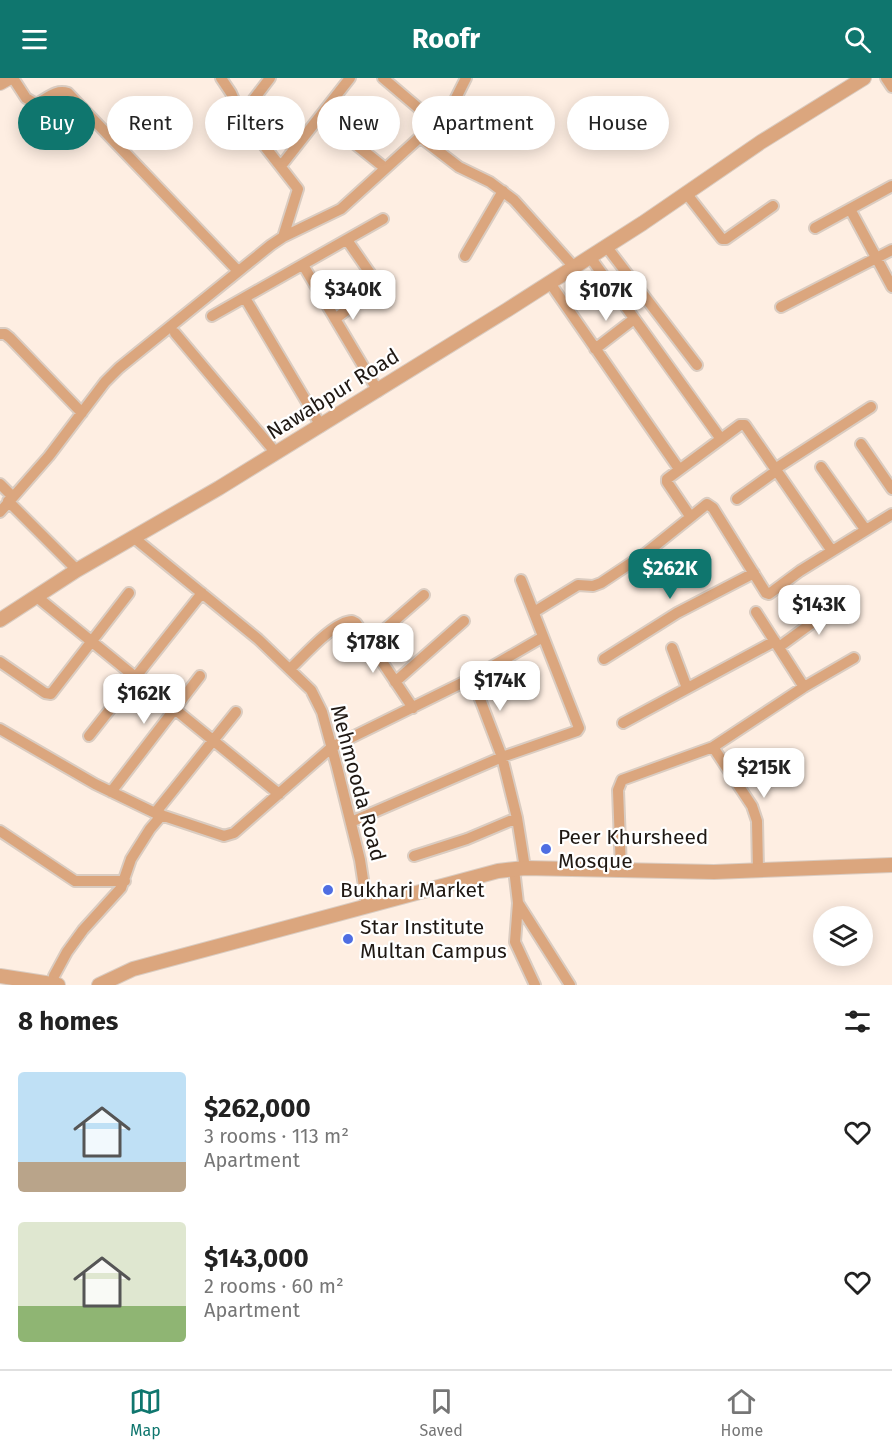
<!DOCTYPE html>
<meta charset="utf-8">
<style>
body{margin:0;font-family:"Fira Sans",sans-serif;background:#f2f2f2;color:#222;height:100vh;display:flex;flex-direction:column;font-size:22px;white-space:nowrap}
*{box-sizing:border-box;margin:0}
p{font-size:20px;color:#767676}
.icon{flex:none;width:33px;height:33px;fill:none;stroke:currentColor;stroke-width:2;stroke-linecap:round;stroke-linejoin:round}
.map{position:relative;height:907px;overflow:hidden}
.details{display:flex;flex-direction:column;background:#fff;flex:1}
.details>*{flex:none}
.banner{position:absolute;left:18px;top:18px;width:856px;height:54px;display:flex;gap:12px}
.fabs{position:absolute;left:813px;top:828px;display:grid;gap:12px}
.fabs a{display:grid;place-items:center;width:60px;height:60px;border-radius:50%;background:#fff;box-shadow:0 3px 15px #0003;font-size:30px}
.price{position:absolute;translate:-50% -51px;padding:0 14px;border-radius:12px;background:#fff;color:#222;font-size:20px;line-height:39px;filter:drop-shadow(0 2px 3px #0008)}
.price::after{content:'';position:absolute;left:50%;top:36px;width:18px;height:14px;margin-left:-9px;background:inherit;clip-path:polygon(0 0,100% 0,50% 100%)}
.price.selected{background:#0f766e;color:#fff}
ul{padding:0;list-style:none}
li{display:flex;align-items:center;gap:18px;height:150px;padding:0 18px}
li span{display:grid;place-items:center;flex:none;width:168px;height:120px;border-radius:6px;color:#555}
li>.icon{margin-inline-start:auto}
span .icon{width:72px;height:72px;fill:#fffc;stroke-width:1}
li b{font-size:26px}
h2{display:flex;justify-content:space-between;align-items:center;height:72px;padding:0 18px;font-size:26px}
.tag{padding:0 21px;border-radius:27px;background:#fff;box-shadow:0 3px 15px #0003;font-size:21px;line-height:54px}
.tag.selected{background:#0f766e;color:#fff}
header{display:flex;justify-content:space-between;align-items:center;height:78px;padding:0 18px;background:#0f766e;color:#fff;font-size:27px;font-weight:700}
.tabs{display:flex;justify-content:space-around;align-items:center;height:84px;border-top:2px solid #e0e0e0;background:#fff;font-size:16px;color:#767676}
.tabs a{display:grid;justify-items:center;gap:3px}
.tabs .selected{color:#0f766e}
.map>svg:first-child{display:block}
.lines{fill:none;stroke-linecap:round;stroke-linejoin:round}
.minor-casing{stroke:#daccc1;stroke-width:14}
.tertiary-casing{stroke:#daccc1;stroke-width:16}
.minor{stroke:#dba67e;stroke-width:10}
.tertiary{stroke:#dba67e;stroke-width:14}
.poi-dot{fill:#4f6ee2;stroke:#fff;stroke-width:2}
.labels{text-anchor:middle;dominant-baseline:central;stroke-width:4.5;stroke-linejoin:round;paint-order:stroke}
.street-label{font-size:21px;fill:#1f1813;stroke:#fff}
.poi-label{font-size:21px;fill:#1f1813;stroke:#fff;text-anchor:start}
</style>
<header><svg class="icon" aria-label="menu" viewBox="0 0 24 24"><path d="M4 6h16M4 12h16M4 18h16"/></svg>Roofr<svg class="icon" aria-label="search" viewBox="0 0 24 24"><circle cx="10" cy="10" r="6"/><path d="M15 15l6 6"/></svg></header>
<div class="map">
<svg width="892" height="907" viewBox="0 0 892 907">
<rect width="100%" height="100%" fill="#feeee2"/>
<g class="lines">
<g class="minor-casing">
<path id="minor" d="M13,0l13,20 10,6c11,-5 19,-15 32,-11l170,178
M221,0l10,15 10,23 57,73 -15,48
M383,0l53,45
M886,0l6,9
M241,38l29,-38
M320,38l65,52
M420,59l39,30 31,15 24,18 60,67
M281,88l69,-88
M686,115l36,46h4l47,-33
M850,131l42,78
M815,150l77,-42
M606,168l91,119
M465,178l38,-65
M590,179l131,182
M303,187l75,126
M550,205l129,186
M245,220l76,128
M781,229l111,-57
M212,238l171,-97
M335,241l32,-24 7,-13 -2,-6 -25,-36
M175,255l101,120
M0,256h5l5,4 72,75
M595,271l39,-30
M861,366l31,45
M821,389l44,62
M775,391l96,-62
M0,406l12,12
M737,421l39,-28
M8,423l69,69
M0,434l49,-56 56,-74 14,-14 152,-123 12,-8 58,-28 100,-91 13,-16 12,-24
M690,438l-23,-34v-3l73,-54h5l87,126
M133,459l125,102 53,51 11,22 15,55 23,93 7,46
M37,519l242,197
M534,534l44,-27 15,1 8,-3 45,-30 61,-49 6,4 53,85 3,1 31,-23 92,-57
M756,534l48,75
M369,565l55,-48
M779,569l63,-46
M672,570l15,40
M604,581l73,-46 77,-40
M0,584l45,31 6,1 78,-101
M290,591c13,-12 44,-48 62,-48l4,2 57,85
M472,600l30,79 15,61 8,50
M395,604l69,-61
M623,645l152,-82
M0,651l95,55 60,29 69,23 10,-3 98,-86 140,-69 71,-41
M89,658l113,-143
M713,669l39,59 5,15 1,49
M111,714l89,-116
M155,735l81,-101
M351,744l151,-65 75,-26 2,-3 -58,-148
M0,753l75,50h50
M414,778l53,-17 50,-21
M514,791l4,34 52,82
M621,792l-3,-80 4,-10 91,-33 91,-60 50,-29
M518,825l-3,39 20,43
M54,898l13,-24 16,-22 38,-42 10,-29 19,-30 12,-14"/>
</g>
<g class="tertiary-casing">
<path id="tertiary" d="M0,5l9,-5
M0,542l77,-50 142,-82 288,-178 136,-87 118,-81 103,-64
M0,898l58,9
M99,907l34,-16 365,-98 27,-3 189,4 178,-7"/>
</g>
<use href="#minor" class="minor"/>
<use href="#tertiary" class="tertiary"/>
</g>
<g class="poi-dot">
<circle cx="546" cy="771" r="6"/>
<circle cx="328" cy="812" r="6"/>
<circle cx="348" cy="861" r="6"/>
</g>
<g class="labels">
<g class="street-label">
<text transform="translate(333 316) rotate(-32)">Nawabpur Road</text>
<text transform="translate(358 705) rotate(75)">Mehmooda Road</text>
</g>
<g class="poi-label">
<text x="558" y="759">Peer Khursheed<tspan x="558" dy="24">Mosque</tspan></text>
<text x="340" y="812">Bukhari Market</text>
<text x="360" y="849">Star Institute<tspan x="360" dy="24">Multan Campus</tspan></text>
</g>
</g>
</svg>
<div class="fabs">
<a><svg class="icon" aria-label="layers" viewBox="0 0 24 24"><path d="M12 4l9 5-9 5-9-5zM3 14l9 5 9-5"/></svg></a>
</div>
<b class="price" style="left:353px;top:243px">$340K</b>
<b class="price" style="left:606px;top:244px">$107K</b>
<b class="price selected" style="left:670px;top:522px">$262K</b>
<b class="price" style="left:819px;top:558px">$143K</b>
<b class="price" style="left:373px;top:596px">$178K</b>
<b class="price" style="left:500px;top:634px">$174K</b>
<b class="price" style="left:144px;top:647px">$162K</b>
<b class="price" style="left:764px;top:721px">$215K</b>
<div class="banner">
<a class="tag selected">Buy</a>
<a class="tag">Rent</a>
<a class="tag">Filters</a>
<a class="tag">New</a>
<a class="tag">Apartment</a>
<a class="tag">House</a>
</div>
</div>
<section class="details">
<h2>8 homes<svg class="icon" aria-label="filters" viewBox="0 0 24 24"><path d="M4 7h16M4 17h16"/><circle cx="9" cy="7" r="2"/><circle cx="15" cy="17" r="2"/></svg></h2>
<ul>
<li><span style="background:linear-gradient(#bfe0f5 75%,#b9a48a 0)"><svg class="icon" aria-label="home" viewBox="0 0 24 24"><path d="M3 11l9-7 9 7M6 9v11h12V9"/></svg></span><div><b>$262,000</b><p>3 rooms · 113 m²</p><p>Apartment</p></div><svg class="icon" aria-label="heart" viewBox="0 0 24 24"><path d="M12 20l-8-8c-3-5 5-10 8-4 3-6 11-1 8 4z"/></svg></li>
<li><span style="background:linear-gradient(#dfe7d0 70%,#8fb573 0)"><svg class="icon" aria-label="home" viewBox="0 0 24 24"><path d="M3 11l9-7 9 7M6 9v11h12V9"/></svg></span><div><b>$143,000</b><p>2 rooms · 60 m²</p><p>Apartment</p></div><svg class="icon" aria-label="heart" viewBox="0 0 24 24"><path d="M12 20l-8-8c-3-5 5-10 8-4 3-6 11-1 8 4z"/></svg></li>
</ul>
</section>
<nav class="tabs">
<a class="selected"><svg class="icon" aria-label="map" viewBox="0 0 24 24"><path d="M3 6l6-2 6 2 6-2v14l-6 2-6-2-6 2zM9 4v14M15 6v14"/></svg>Map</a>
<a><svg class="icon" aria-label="saved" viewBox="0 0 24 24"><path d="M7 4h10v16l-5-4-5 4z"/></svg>Saved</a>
<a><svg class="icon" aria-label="home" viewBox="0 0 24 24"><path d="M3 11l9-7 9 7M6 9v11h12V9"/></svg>Home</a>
</nav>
